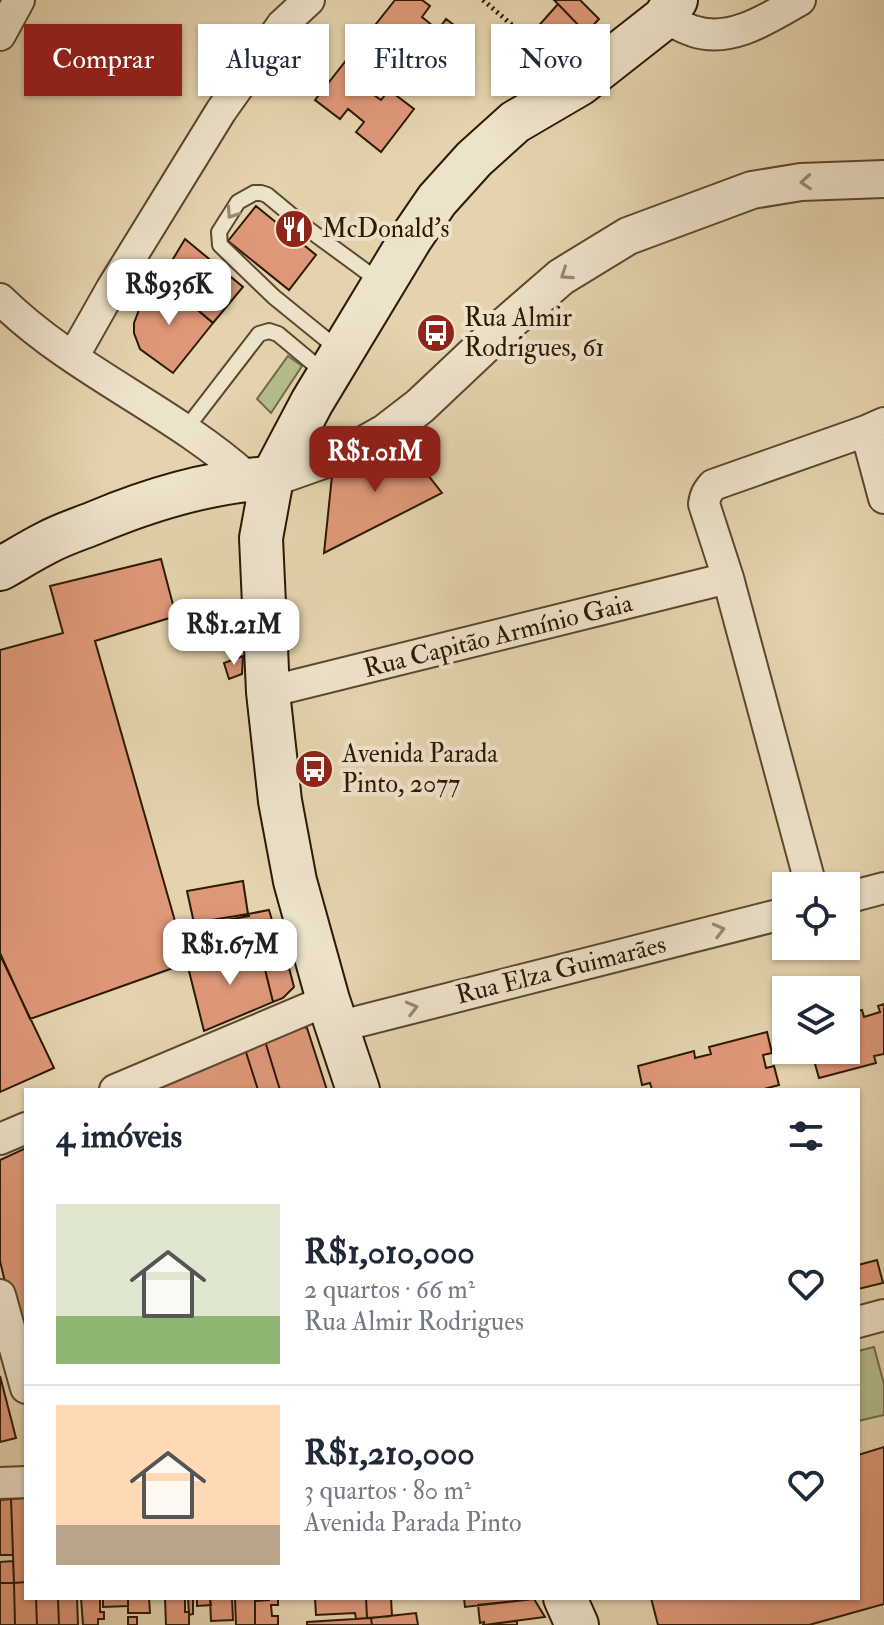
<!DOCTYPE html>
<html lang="pt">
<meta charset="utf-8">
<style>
body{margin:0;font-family:"IM FELL Double Pica",serif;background:#f2f2f3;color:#1f2937;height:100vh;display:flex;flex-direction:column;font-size:30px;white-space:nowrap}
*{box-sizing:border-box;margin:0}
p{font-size:26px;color:#747a83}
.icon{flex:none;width:44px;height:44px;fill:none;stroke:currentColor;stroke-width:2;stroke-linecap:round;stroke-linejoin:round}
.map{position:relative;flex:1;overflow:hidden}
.panel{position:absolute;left:24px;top:1088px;width:836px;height:512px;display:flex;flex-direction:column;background:#fff;border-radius:0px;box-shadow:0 2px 6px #0004}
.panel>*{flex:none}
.top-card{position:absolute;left:24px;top:24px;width:836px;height:72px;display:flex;gap:16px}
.tools{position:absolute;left:772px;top:872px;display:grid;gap:16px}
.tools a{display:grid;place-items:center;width:88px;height:88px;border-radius:0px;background:#fff;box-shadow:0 2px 6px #0004;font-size:40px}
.price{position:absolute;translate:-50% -68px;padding:0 18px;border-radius:16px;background:#fff;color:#222;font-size:26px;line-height:52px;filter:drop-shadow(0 2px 4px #0008)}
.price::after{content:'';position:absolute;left:50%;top:48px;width:24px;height:18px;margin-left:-12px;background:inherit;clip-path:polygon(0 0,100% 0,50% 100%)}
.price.on{background:#8f2418;color:#fff}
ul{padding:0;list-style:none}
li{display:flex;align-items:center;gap:24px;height:200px;padding:0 32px}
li+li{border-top:2px solid #e0e1e3}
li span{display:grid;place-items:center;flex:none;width:224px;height:160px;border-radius:0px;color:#555}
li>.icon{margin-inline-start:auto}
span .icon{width:96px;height:96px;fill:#fffc;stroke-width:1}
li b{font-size:34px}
h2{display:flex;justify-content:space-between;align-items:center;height:96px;padding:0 32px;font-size:34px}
.chip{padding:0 28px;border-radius:0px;background:#fff;box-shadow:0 2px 6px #0004;font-size:28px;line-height:72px}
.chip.on{background:#8f2418;color:#fff}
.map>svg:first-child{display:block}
.green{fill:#b4bc8a;stroke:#706b46;stroke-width:2}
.building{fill:#de9778;stroke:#2d1a03;stroke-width:2}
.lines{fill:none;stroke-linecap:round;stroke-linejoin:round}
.service-casing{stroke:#5b482e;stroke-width:18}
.minor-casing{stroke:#5b482e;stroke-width:34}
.tertiary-casing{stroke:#5b482e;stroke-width:40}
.secondary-casing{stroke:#2d1a03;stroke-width:46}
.path{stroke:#2d1a03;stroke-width:5;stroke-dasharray:2 4;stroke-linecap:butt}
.service{stroke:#ede2ca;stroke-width:14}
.minor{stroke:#ede2ca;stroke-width:30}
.tertiary{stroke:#ede2ca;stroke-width:36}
.secondary{stroke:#ede2ca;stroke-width:42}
.oneway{stroke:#978870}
.labels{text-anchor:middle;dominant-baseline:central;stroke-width:8;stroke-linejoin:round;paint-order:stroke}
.poi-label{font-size:26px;fill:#2d1a03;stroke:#ede2ca;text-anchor:start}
.street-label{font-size:26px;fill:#2d1a03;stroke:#ede2ca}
</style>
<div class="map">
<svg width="884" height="1625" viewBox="0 0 884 1625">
<rect width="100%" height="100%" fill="#e4d3ad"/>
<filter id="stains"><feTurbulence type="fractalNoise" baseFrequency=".0025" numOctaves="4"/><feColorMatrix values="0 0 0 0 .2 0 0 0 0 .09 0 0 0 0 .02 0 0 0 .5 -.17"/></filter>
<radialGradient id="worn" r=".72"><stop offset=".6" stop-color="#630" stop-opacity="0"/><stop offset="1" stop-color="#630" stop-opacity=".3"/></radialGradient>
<path class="green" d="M288,356l14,10 -31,47 -14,-14z
M874,1347l10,37v31l-26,6v-70z"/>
<path class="building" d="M395,0h27l8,6 -8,11 16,13 8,-11 25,19 -33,43 -25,-20 8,-10 -16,-13 -8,10 -25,-19z
M554,0h26l19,19 -13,14z
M558,4l28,29 -22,25 -30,-27z
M307,30l11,8 -11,14 -11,-7z
M348,58l25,19 -9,11 17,12 8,-10 25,19 -33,43 -25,-20 8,-10 -16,-13 -8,10 -25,-19z
M256,206l60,49 -27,35 -61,-49z
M185,239l58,48 -30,36 -52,-44z
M161,279l52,44 -40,50 -33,-24 -6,-16v-10l5,-13z
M401,441l41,52 -118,60 8,-77z
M161,559l15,57 -81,25 92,322 -157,56 -30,-66v-303l63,-17 -13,-47z
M243,656l-1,18 -13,5 -5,-16z
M243,881l5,33 -54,9 -7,-32z
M269,910l5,17 -74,15 -3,-17 52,-9 -1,-2z
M274,927l4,19 -5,1 -1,-6 -13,2 1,2 -57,10 -3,-13z
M283,945l11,42 -11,11 -10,4 -13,-53z
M260,949l13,53 -69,29 -17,-68z
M0,955l54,113 -54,24z
M884,1004v50l-10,2 2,7 -57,15 -6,-21 9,-3 -1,-4h25v-36l16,-4 2,7 16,-5 -2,-6z
M302,1026l5,2 20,62h-47l-15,-49z
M767,1032l5,21 -9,2 3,13 8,-2 5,19 -19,5h-108l-2,-7 -8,2 -4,-19 56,-15 1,7 16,-4 -2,-7z
M265,1041l15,49h-22l-13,-41z
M245,1049l13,41h-103l73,-33z
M26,1148v187l-8,2 -18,-76v-101z
M877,1260l6,23 -25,6v-24z
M0,1376l16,62 -16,4z
M884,1447v157l-75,21h-151l-7,-27h207v-143z
M26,1498v84l-12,1 -3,-84z
M11,1499l2,56h-13v-55z
M13,1561l1,22h-14v-21z
M26,1582v16h10l1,27h-22l-1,-42z
M0,1583h14l1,42h-15z
M36,1598l22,1 1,26h-22z
M58,1598h19l1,27h-19z
M81,1598h19v14h4v7h-6v6h-15z
M103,1598h25v8l-25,1z
M128,1598h21l1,15h-22z
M165,1598h20v14h4v13h-23z
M188,1598h22l1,7 -14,1v-8l-4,1v15l-4,1z
M210,1598h22l1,22 -22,1z
M235,1598h20v27h-19z
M269,1598h9v7h-7l1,11h6v9h-23v-24l14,-1z
M315,1598h51l1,20 -11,1 -1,-6 -39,2z
M366,1598h25l1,18 -25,2z
M464,1598h69l1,1 -69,8z
M534,1599l11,18 -61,8v-3l-4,1 -2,-18z
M416,1613l2,12h-46l-1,-7z
M128,1617h9v8h-9z
M371,1618l1,7h-65v-3z
M517,1621v4h-35h2z"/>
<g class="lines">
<g class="service-casing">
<path id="service" d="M338,349l-64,-52 -54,-52 -1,-13 19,-30 16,-9h7l6,2 41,34 71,52
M185,430l74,-96 10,-3 9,3 48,40"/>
</g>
<g class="minor-casing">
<path id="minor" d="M664,18c10,4 19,10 29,13 37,13 76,-13 107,-31
M0,35l19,-35
M0,299c73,72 173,111 249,180
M73,357l39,-69 109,-177 61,-86 27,-25
M866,431l18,67
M268,692l460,-114
M811,886l-83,-308 -24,-74c1,-9 4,-13 9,-19l153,-54 18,-8
M846,898l38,-10
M337,1027l449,-114
M115,1090l213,-90
M0,1139l26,-11
M0,1295l26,93
M858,1322l26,-7
M0,1483l26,-1"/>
</g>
<g class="tertiary-casing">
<path id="tertiary" d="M272,478l88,-31 25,-14 35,-27 88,-83 53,-46 67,-41 124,-46 49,-8 83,-3"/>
</g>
<g class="secondary-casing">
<path id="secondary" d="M0,569c16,-9 32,-19 48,-27 15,-8 31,-13 46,-19 57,-24 116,-42 178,-45
M358,1090l-30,-90 -33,-119 -15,-80 -12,-109 -7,-154 11,-60 40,-76 99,-164 26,-38 37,-41 41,-37 65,-38 84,-66 12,-18
M565,1598l12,27"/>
</g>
<path class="path" d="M483,0l72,62"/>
<use href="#service" class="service"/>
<use href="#minor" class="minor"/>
<use href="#tertiary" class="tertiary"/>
<use href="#secondary" class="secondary"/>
</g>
<defs><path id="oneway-chevron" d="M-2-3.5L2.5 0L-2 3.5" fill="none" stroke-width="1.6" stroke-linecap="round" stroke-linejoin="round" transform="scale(2)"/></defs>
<g class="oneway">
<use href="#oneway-chevron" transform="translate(806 182) rotate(176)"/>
<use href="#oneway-chevron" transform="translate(232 213) rotate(124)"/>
<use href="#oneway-chevron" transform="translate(566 274) rotate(146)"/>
<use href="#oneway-chevron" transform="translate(719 930) rotate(-14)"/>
<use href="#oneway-chevron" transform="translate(412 1008) rotate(-14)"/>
</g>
<defs>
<g id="restaurant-disc" transform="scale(2)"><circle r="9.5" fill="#8f2418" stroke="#ede2ca"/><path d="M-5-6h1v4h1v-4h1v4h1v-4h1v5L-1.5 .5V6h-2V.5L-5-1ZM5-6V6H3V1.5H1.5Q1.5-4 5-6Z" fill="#fff"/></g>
<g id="bus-disc" transform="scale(2)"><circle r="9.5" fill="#8f2418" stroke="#ede2ca"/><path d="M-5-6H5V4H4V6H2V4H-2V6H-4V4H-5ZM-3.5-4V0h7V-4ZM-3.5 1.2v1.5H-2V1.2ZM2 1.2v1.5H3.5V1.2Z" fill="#fff"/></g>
</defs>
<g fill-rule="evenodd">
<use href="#restaurant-disc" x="294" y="229"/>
<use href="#bus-disc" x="436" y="333"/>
<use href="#bus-disc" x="314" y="769"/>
</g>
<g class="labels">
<g class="poi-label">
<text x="322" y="229">McDonald's</text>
<text x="464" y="318">Rua Almir<tspan x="464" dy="30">Rodrigues, 61</tspan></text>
<text x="342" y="754">Avenida Parada<tspan x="342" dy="30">Pinto, 2077</tspan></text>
</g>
<g class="street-label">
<text transform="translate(498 636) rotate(-14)">Rua Capitão Armínio Gaia</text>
<text transform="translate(561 970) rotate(-14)">Rua Elza Guimarães</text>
</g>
</g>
<rect width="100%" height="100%" filter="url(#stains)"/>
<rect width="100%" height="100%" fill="url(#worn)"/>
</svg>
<div class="tools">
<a><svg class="icon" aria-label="locate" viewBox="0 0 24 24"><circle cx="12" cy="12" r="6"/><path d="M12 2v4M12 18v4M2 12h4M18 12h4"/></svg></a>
<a><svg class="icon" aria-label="layers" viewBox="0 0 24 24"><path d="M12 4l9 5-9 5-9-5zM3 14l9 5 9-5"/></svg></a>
</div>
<b class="price" style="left:169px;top:327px">R$936K</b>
<b class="price on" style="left:375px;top:494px">R$1.01M</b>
<b class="price" style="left:234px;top:667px">R$1.21M</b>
<b class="price" style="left:230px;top:987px">R$1.67M</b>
<div class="top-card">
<a class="chip on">Comprar</a>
<a class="chip">Alugar</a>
<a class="chip">Filtros</a>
<a class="chip">Novo</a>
</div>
<section class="panel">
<h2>4 imóveis<svg class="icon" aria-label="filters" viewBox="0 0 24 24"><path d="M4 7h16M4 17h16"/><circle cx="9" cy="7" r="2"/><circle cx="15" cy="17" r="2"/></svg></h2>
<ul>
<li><span style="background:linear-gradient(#dfe7d0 70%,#8fb573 0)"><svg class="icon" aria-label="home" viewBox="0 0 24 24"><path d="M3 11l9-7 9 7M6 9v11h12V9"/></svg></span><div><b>R$1,010,000</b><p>2 quartos · 66 m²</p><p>Rua Almir Rodrigues</p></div><svg class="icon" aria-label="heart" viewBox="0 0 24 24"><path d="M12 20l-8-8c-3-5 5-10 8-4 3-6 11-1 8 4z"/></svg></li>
<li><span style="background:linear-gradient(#ffd9b3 75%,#b9a48a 0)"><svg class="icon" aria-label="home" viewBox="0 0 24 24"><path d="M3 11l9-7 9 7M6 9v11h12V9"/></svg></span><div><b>R$1,210,000</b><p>3 quartos · 80 m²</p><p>Avenida Parada Pinto</p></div><svg class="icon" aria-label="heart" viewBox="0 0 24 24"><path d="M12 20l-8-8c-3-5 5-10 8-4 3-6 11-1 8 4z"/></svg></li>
</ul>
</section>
</div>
